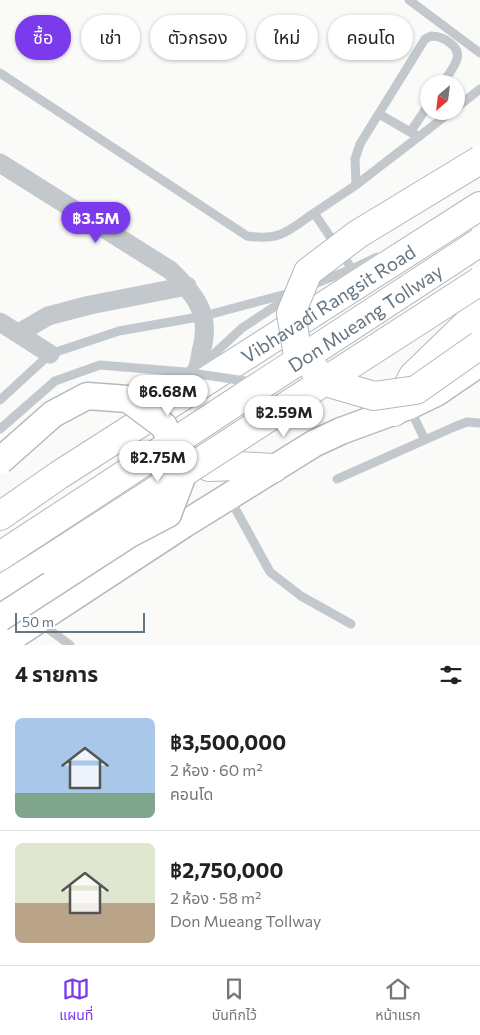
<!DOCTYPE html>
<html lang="th">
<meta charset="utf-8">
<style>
body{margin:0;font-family:Commissioner,"Noto Sans Thai",sans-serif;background:#f6f6f6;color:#222;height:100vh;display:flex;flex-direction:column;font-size:19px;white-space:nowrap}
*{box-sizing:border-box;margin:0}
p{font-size:16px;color:#767676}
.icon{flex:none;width:28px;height:28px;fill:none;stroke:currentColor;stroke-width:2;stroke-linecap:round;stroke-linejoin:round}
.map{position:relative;height:645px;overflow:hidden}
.panel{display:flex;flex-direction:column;background:#fff;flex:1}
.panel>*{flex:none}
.banner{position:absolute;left:15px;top:15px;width:450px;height:45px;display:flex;gap:10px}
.needle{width:32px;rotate:208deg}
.fabs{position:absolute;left:420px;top:75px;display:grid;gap:10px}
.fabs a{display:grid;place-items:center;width:45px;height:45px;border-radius:50%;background:#fff;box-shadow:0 1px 4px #0004;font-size:25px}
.scale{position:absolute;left:15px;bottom:12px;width:130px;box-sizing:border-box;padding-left:5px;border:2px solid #657683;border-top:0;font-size:14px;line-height:18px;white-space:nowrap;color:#657683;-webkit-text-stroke:4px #fff;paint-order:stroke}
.price{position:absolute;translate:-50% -42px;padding:0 11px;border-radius:18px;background:#fff;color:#222;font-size:16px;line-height:32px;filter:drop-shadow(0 1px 2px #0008)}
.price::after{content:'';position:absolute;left:50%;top:30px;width:15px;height:11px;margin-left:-8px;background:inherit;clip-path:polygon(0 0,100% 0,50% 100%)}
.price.active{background:#7c3aed;color:#fff}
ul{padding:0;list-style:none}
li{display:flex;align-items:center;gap:15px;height:125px;padding:0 15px}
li+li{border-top:1px solid #e0e0e0}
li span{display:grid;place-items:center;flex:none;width:140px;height:100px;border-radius:8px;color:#555}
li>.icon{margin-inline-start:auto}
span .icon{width:60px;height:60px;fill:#fffc;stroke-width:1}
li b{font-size:21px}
h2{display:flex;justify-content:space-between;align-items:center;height:60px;padding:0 15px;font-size:21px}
.pill{padding:0 18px;border-radius:22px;background:#fff;box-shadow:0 1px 4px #0004;font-size:18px;line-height:45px}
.pill.active{background:#7c3aed;color:#fff}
.menu{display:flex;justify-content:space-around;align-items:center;height:70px;border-top:1px solid #e0e0e0;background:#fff;font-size:14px;color:#767676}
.menu a{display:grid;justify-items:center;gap:2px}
.menu .active{color:#7c3aed}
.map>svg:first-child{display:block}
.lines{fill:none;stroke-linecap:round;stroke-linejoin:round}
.secondary-casing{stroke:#b3babf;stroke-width:29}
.trunk-casing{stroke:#b4b9bd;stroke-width:30}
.motorway-casing{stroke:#b4b9bd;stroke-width:30}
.service{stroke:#c3c8cc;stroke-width:9}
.minor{stroke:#c3c8cc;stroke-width:19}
.secondary{stroke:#fff;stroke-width:26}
.trunk{stroke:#fff;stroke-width:28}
.motorway{stroke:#fff;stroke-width:28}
.secondary-bridge-casing{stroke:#b3babf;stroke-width:29;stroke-linecap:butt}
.trunk-bridge-casing{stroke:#b4b9bd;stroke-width:30;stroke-linecap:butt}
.motorway-bridge-casing{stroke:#b4b9bd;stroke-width:30;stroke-linecap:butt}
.service-bridge{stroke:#c3c8cc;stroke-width:9}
.secondary-bridge{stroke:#fff;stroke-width:26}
.trunk-bridge{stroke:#fff;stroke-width:28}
.motorway-bridge{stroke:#fff;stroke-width:28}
.labels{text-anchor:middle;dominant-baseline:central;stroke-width:5;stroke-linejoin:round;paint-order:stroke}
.street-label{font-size:19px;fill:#657683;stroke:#fff}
</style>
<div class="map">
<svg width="480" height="645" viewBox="0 0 480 645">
<rect width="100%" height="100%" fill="#fafaf8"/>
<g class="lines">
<g class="secondary-casing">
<path id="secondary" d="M0,645l183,-120 132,-82 26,-12 68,-25 27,-13 44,-30"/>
</g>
<g class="trunk-casing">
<g id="trunk">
<path d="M394,412l19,-36 67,-65"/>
<path d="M209,467l30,-1 35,2"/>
<path id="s1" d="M0,516l59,-41 421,-269"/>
</g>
</g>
<g class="motorway-casing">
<path id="motorway" d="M0,590l48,-30"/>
</g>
<path class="service" d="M409,0l71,53
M0,73l247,163c34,5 41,-5 67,-23
M456,108l24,-19
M379,114l40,23
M411,131l18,-27
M356,185l96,-74
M352,269l-38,-56 42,-28 -1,-26 5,-15 65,-105 6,-3c7,0 13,2 19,7 17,12 1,27 -8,41
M309,286l43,-17 25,-12
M201,366l41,-38 47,-31
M0,400l50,-46 69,-23 85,-15 90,-24
M410,409l15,31
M337,479l117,-52 13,-5 13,1
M230,499l40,73 31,24 50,28
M39,622l31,23"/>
<path class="minor" d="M0,163l170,107c26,25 42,45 31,82 -1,6 -2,14 -5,19 -4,6 -12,11 -18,16
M0,322l50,32
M19,333l29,-17 42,-11 97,-19"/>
<use href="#secondary" class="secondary"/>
<use href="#trunk" class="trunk"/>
<use href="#motorway" class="motorway"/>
<g class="secondary-bridge-casing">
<path id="secondary-bridge" d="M0,461l53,-47 34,-18 41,3 36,27 20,46 -16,42 -40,21 -128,83"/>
</g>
<g class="trunk-bridge-casing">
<path id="trunk-bridge" d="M480,160l-122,74 -50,38 -17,41 6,37 29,32 48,14 42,-6 64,-45"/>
</g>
<g class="motorway-bridge-casing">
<g id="motorway-bridge">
<path id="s2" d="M0,556l480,-314"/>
<path d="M48,560l432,-279"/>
</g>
</g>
<path class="service-bridge" d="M0,429l55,-48 45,-16 85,7 67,10"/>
<use href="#secondary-bridge" class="secondary-bridge"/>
<use href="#trunk-bridge" class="trunk-bridge"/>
<use href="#motorway-bridge" class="motorway-bridge"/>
</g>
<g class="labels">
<g class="street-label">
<text stroke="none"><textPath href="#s1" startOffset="391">Vibhavadi Rangsit Road</textPath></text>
<text stroke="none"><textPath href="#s2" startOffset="436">Don Mueang Tollway</textPath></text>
</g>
</g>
</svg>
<div class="fabs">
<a><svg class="needle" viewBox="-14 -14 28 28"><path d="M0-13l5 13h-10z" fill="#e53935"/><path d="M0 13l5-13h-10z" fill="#767676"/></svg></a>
</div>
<div class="scale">50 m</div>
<b class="price active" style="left:96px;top:244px">฿3.5M</b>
<b class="price" style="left:168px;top:417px">฿6.68M</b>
<b class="price" style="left:284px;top:438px">฿2.59M</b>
<b class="price" style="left:158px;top:483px">฿2.75M</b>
<div class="banner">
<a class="pill active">ซื้อ</a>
<a class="pill">เช่า</a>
<a class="pill">ตัวกรอง</a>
<a class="pill">ใหม่</a>
<a class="pill">คอนโด</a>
</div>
</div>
<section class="panel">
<h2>4 รายการ<svg class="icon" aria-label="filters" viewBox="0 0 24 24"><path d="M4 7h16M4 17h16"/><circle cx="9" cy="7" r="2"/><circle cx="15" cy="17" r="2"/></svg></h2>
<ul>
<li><span style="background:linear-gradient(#a9c7e8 75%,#7fa58c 0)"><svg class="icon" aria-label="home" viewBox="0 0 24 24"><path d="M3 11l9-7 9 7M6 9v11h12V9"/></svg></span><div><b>฿3,500,000</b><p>2 ห้อง · 60 m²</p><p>คอนโด</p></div></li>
<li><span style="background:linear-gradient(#dfe7d0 60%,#b9a48a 0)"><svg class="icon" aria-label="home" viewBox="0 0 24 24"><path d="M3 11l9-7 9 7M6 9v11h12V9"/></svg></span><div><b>฿2,750,000</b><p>2 ห้อง · 58 m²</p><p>Don Mueang Tollway</p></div></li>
</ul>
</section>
<nav class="menu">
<a class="active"><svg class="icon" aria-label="map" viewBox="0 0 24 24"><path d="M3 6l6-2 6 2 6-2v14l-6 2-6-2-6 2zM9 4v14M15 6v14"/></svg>แผนที่</a>
<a><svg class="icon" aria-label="saved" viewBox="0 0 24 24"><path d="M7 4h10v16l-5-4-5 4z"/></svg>บันทึกไว้</a>
<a><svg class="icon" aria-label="home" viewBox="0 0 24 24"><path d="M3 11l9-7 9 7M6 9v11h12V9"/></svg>หน้าแรก</a>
</nav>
